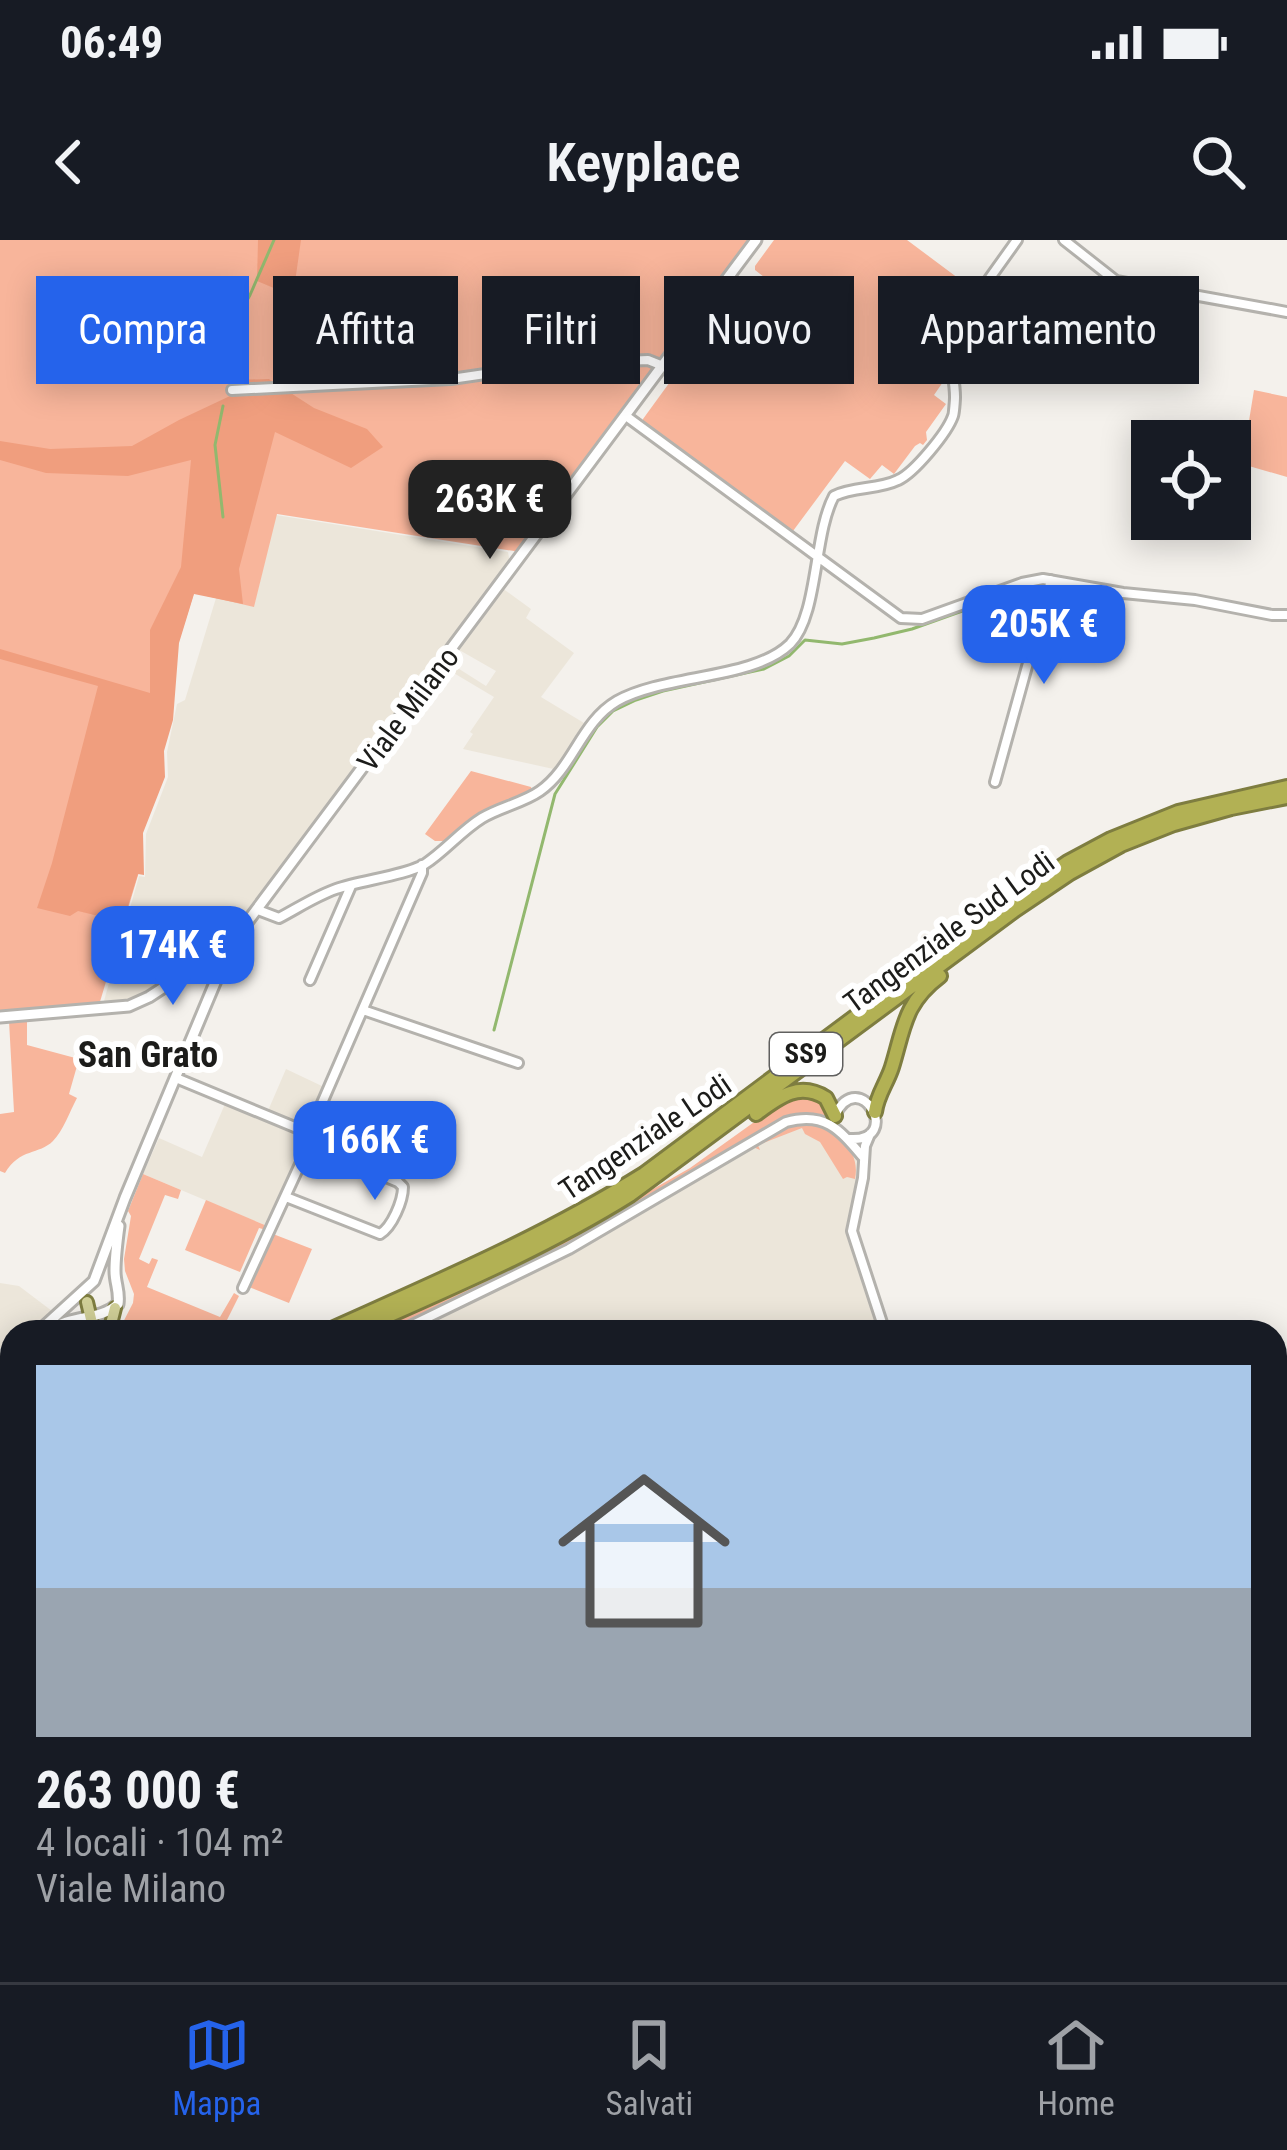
<!DOCTYPE html>
<html lang="it">
<meta charset="utf-8">
<style>
body{margin:0;font-family:"Roboto Condensed",sans-serif;background:#242831;color:#f1f3f6;height:100vh;display:flex;flex-direction:column;font-size:45px;white-space:nowrap}
*{box-sizing:border-box;margin:0}
p{font-size:39px;color:#9ea1a6}
.icon{flex:none;width:66px;height:66px;fill:none;stroke:currentColor;stroke-width:2;stroke-linecap:round;stroke-linejoin:round}
.map{position:relative;flex:1;overflow:hidden}
.side{position:absolute;left:0px;top:1080px;width:1287px;height:663px;display:flex;flex-direction:column;background:#171b24;border-radius:36px 36px 0 0;box-shadow:0 6px 30px #0003}
.side>*{flex:none}
.hud{position:absolute;left:36px;top:36px;width:1215px;height:108px;display:flex;gap:24px}
.buttons{position:absolute;left:1131px;top:180px;display:grid;gap:24px}
.buttons a{display:grid;place-items:center;width:120px;height:120px;border-radius:0px;background:#171b24;box-shadow:0 6px 30px #0003;font-size:60px}
.price{position:absolute;translate:-50% -102px;padding:0 27px;border-radius:24px;background:#2563eb;color:#fff;font-size:39px;line-height:78px;filter:drop-shadow(0 3px 6px #0008)}
.price::after{content:'';position:absolute;left:50%;top:72px;width:36px;height:27px;margin-left:-18px;background:inherit;clip-path:polygon(0 0,100% 0,50% 100%)}
.price.active{background:#222;color:#fff}
ul{padding:0;list-style:none}
li{display:grid;align-content:center;gap:24px;height:636px;padding:0 36px}
li+li{border-top:3px solid #363941}
li span{display:grid;place-items:center;height:372px;border-radius:0px;color:#555}
li>.icon{margin-inline-start:auto}
span .icon{width:216px;height:216px;fill:#fffc;stroke-width:1}
li b{font-size:51px}
.pill{padding:0 42px;border-radius:0px;background:#171b24;box-shadow:0 6px 30px #0003;font-size:42px;line-height:108px}
.pill.active{background:#2563eb;color:#fff}
.status{display:flex;justify-content:space-between;align-items:center;height:84px;padding:0 60px;background:#171b24;direction:ltr}
.status svg{height:33px;fill:currentColor}
header{display:flex;justify-content:space-between;align-items:center;height:156px;padding:0 36px;background:#171b24;font-size:54px;font-weight:600}
.dock{display:flex;justify-content:space-around;align-items:center;height:168px;border-top:3px solid #363941;background:#171b24;font-size:33px;color:#9ea1a6}
.dock a{display:grid;justify-items:center;gap:6px}
.dock .active{color:#2563eb}
.map>svg:first-child{display:block}
.built{fill:#ece6da}
.green{fill:#f8b59b}
.forest{fill:#f09e7e}
.lines{fill:none;stroke-linecap:round;stroke-linejoin:round}
.stream{stroke:#92b86e;stroke-width:3}
.street-casing{stroke:#b4b2ad;stroke-width:14}
.secondary-casing{stroke:#b4b2ad;stroke-width:15}
.primary-casing{stroke:#7e7d40;stroke-width:16}
.highway-casing{stroke:#7e7d40;stroke-width:18}
.street{stroke:#fff;stroke-width:8}
.secondary{stroke:#fff;stroke-width:9}
.primary{stroke:#d1d098;stroke-width:10}
.highway{stroke:#b2b154;stroke-width:12}
.rail-casing{stroke:#4b4b48;stroke-width:8}
.rail{stroke:#fff;stroke-width:3;stroke-dasharray:9;stroke-linecap:butt}
.labels{text-anchor:middle;dominant-baseline:central;stroke-width:12;stroke-linejoin:round;paint-order:stroke}
.shield{fill:#fff;stroke:#60605f;stroke-width:3}
.shield-label{font-size:27px;font-weight:bold;fill:#1c1c1a}
.street-label{font-size:30px;fill:#1c1c1a;stroke:#fff}
.quarter-label{font-size:36px;font-weight:bold;fill:#1c1c1a;stroke:#fff}
</style>
<div class="status"><b>06:49</b><svg viewBox="0 0 49 12"><path d="M0 12V9h3v3zM5 12V6h3v6zM10 12V3h3v9zM15 12V0h3v12zM26 1h20v11H26zM47 4h2v5h-2z"/></svg></div>
<header><svg class="icon" aria-label="back" viewBox="0 0 24 24"><path d="M15 5l-7 7 7 7"/></svg>Keyplace<svg class="icon" aria-label="search" viewBox="0 0 24 24"><circle cx="10" cy="10" r="6"/><path d="M15 15l6 6"/></svg></header>
<div class="map">
<svg width="1287" height="1742" viewBox="0 0 1287 1742">
<rect width="100%" height="100%" fill="#f4f1ec"/>
<path class="built" d="M276,275l232,37 4,24 -10,12 29,21 -5,9 48,35 -33,44 48,29 -31,44 -95,-21 10,-15 -3,-2 24,-35 -42,-25 4,-5 30,19 10,-15 -42,-24 -228,306 -88,49 -36,6 37,-132 6,1 1,-43 22,-57 -1,-25 10,-48 8,-4 31,-102 38,8z
M286,829l38,18 -30,69 4,3 -31,67 -124,-52 16,-36 43,19 23,-53 39,16z
M800,874l26,4 9,14 12,10 22,7 -1,31 -10,42v16l33,94h-504l212,-103 128,-78 52,-30z
M0,1043l19,3 33,25 -24,21h-16v14l-12,2z
M303,1731h394l-7,11h-322z"/>
<path class="green" d="M0,0h751l-231,312 -243,-38 -23,93 -60,-14 -16,51 -37,190 -2,38 -40,133 -99,9z
M774,0h133l63,47v4l-51,70 23,17 1,4 -9,13 12,9 -20,28 1,8 -4,5 -3,-2 -5,3 -21,28 -12,-9 -12,14 -25,-18 -52,70 -4,1 -146,-109v-4l64,-88h4l13,9 8,-17 3,1 6,-8 -2,-5 5,-7h6l6,-8 -2,-3 14,-13 -13,-10v-4z
M1254,150l33,7v80l-45,-13z
M471,531l60,16 1,3 -41,20 -47,31h-9l-10,-7z
M9,781h18v24l52,14 -10,35 8,4c-7,13 -14,33 -24,43 -14,14 -33,7 -48,32l-5,-2v-57l14,-2z
M815,855l13,14 -2,9 -26,-4 -21,7 -180,108 -212,103h-12l36,-20 154,-73 125,-71 99,-71z
M810,882c26,6 51,28 45,57l-8,-2 -4,2 -23,-37 -15,-8 -3,-6 -44,17 2,5 -7,-3 36,-22z
M143,934l38,16 -3,9 -13,-4 -26,64 10,5 3,-6 6,2 -11,27 73,30 14,-24 5,3 -18,36h-103l15,-29 1,-9 -9,-23 -1,-12 7,-43 -3,-5z
M206,960l61,26 -1,4 -7,-2 -19,44 -55,-22z
M273,994l39,15 -23,54 -40,-16z
M1275,1667l12,4v71h-207l4,-11h191z"/>
<path class="forest" d="M258,0h43l-8,56 -36,-15z
M269,139l45,29 53,21 16,18 -32,21 -76,-36 -36,137 4,35 -49,-10 -15,49 -6,77 -9,31 1,26 -22,56 1,42 -6,-1 -15,48 -45,-11 -8,5 -33,-8 15,-45 46,-177 -98,-27v-10l150,44v-63l31,-63 10,-107 -63,16 -82,-3 -46,-13v-19l50,8 82,-3 47,-26 51,-24 1,-16z"/>
<g class="lines">
<path class="stream" d="M225,133l7,-46 18,-32 24,-55
M223,166l-8,39 8,72
M494,790l61,-236 42,-67 16,-16 23,-11 27,-9 101,-22 25,-13 16,-16 37,4 32,-6 38,-9 109,-39 24,-4
M0,1490l12,4
M0,1510l12,4
M1275,1648l12,5
M1275,1661l12,4
M247,1731l62,11
M708,1742l7,-11"/>
<g class="street-casing">
<path id="street" d="M1064,0l52,41 171,31
M232,150l219,-11 103,-15 94,-4 15,6
M626,176l275,202 21,1 100,-36 21,-4 80,14 72,7 77,15h15
M995,542l56,-202
M258,670l21,8c19,-10 37,-22 57,-29 25,-9 68,-13 89,-25 20,-13 36,-33 57,-46 18,-11 41,-15 58,-27 33,-23 41,-69 77,-90 48,-27 136,-21 173,-57 29,-30 23,-109 44,-148 20,-10 44,-6 64,-16 16,-7 49,-47 55,-64 1,-2 2,-16 2,-19 0,-21 -8,-44 -3,-66l65,-91
M310,740l41,-94
M363,770l155,53
M176,838l133,55
M835,875c25,-50 69,27 15,24
M870,894l-5,12 -2,32 -11,53 33,101
M286,957l94,37c12,-7 23,-33 23,-47l-5,-5 -91,-38
M243,1048l59,-128 10,-34 110,-253v-8
M398,1092l171,-83 217,-127c39,-11 54,8 77,35
M0,1480l12,-45
M0,1625l12,7
M215,1731l30,11
M542,1742l4,-11"/>
</g>
<g class="secondary-casing">
<path id="secondary" d="M0,777l129,-11 20,-9 61,-40 17,-3
M38,1092l56,-51 31,-83 92,-220 22,-45 517,-693
M49,1092c22,-19 50,-10 69,-28 2,-13 -3,-20 -3,-33 0,-15 2,-30 4,-45
M0,1122l12,-8
M0,1174l10,-14 2,-24"/>
</g>
<g class="primary-casing">
<path id="primary" d="M87,1062l7,30
M109,1092l6,-24
M0,1191c10,13 12,27 0,39
M0,1274l12,5"/>
</g>
<g class="highway-casing">
<path id="highway" d="M875,872c2,-17 12,-29 17,-45 12,-39 12,-64 48,-91
M756,874c23,-17 43,-33 70,-16l9,18
M325,1092c109,-49 218,-95 319,-158l349,-260 75,-52 43,-23 67,-27 109,-25
M352,1092c94,-42 190,-82 278,-137l385,-285 55,-37 51,-28 53,-21 57,-16 56,-11
M7,1167l5,25
M0,1238l12,-5
M0,1247l12,-5"/>
</g>
<use href="#street" class="street"/>
<use href="#secondary" class="secondary"/>
<use href="#primary" class="primary"/>
<use href="#highway" class="highway"/>
<g class="rail-casing">
<path id="rail" d="M1275,1458l12,-11
M979,1742l12,-11"/>
</g>
<use href="#rail" class="rail"/>
</g>
<g class="labels">
<rect class="shield" x="770" y="793" width="72" height="42" rx="9"/>
<g class="shield-label">
<text x="806" y="814">SS9</text>
</g>
<g class="street-label">
<text transform="translate(408 469) rotate(-53)">Viale Milano</text>
<text transform="translate(949 692) rotate(-36)">Tangenziale Sud Lodi</text>
<text transform="translate(645 897) rotate(-34)">Tangenziale Lodi</text>
</g>
<g class="quarter-label">
<text x="148" y="815">San Grato</text>
</g>
</g>
</svg>
<div class="buttons">
<a><svg class="icon" aria-label="locate" viewBox="0 0 24 24"><circle cx="12" cy="12" r="6"/><path d="M12 2v4M12 18v4M2 12h4M18 12h4"/></svg></a>
</div>
<b class="price active" style="left:490px;top:322px">263K €</b>
<b class="price" style="left:1044px;top:447px">205K €</b>
<b class="price" style="left:173px;top:768px">174K €</b>
<b class="price" style="left:375px;top:963px">166K €</b>
<div class="hud">
<a class="pill active">Compra</a>
<a class="pill">Affitta</a>
<a class="pill">Filtri</a>
<a class="pill">Nuovo</a>
<a class="pill">Appartamento</a>
</div>
<section class="side">
<ul>
<li><span style="background:linear-gradient(#a9c7e8 60%,#9aa5b1 0)"><svg class="icon" aria-label="home" viewBox="0 0 24 24"><path d="M3 11l9-7 9 7M6 9v11h12V9"/></svg></span><div><b>263 000 €</b><p>4 locali · 104 m²</p><p>Viale Milano</p></div></li>
</ul>
</section>
</div>
<nav class="dock">
<a class="active"><svg class="icon" aria-label="map" viewBox="0 0 24 24"><path d="M3 6l6-2 6 2 6-2v14l-6 2-6-2-6 2zM9 4v14M15 6v14"/></svg>Mappa</a>
<a><svg class="icon" aria-label="saved" viewBox="0 0 24 24"><path d="M7 4h10v16l-5-4-5 4z"/></svg>Salvati</a>
<a><svg class="icon" aria-label="home" viewBox="0 0 24 24"><path d="M3 11l9-7 9 7M6 9v11h12V9"/></svg>Home</a>
</nav>
